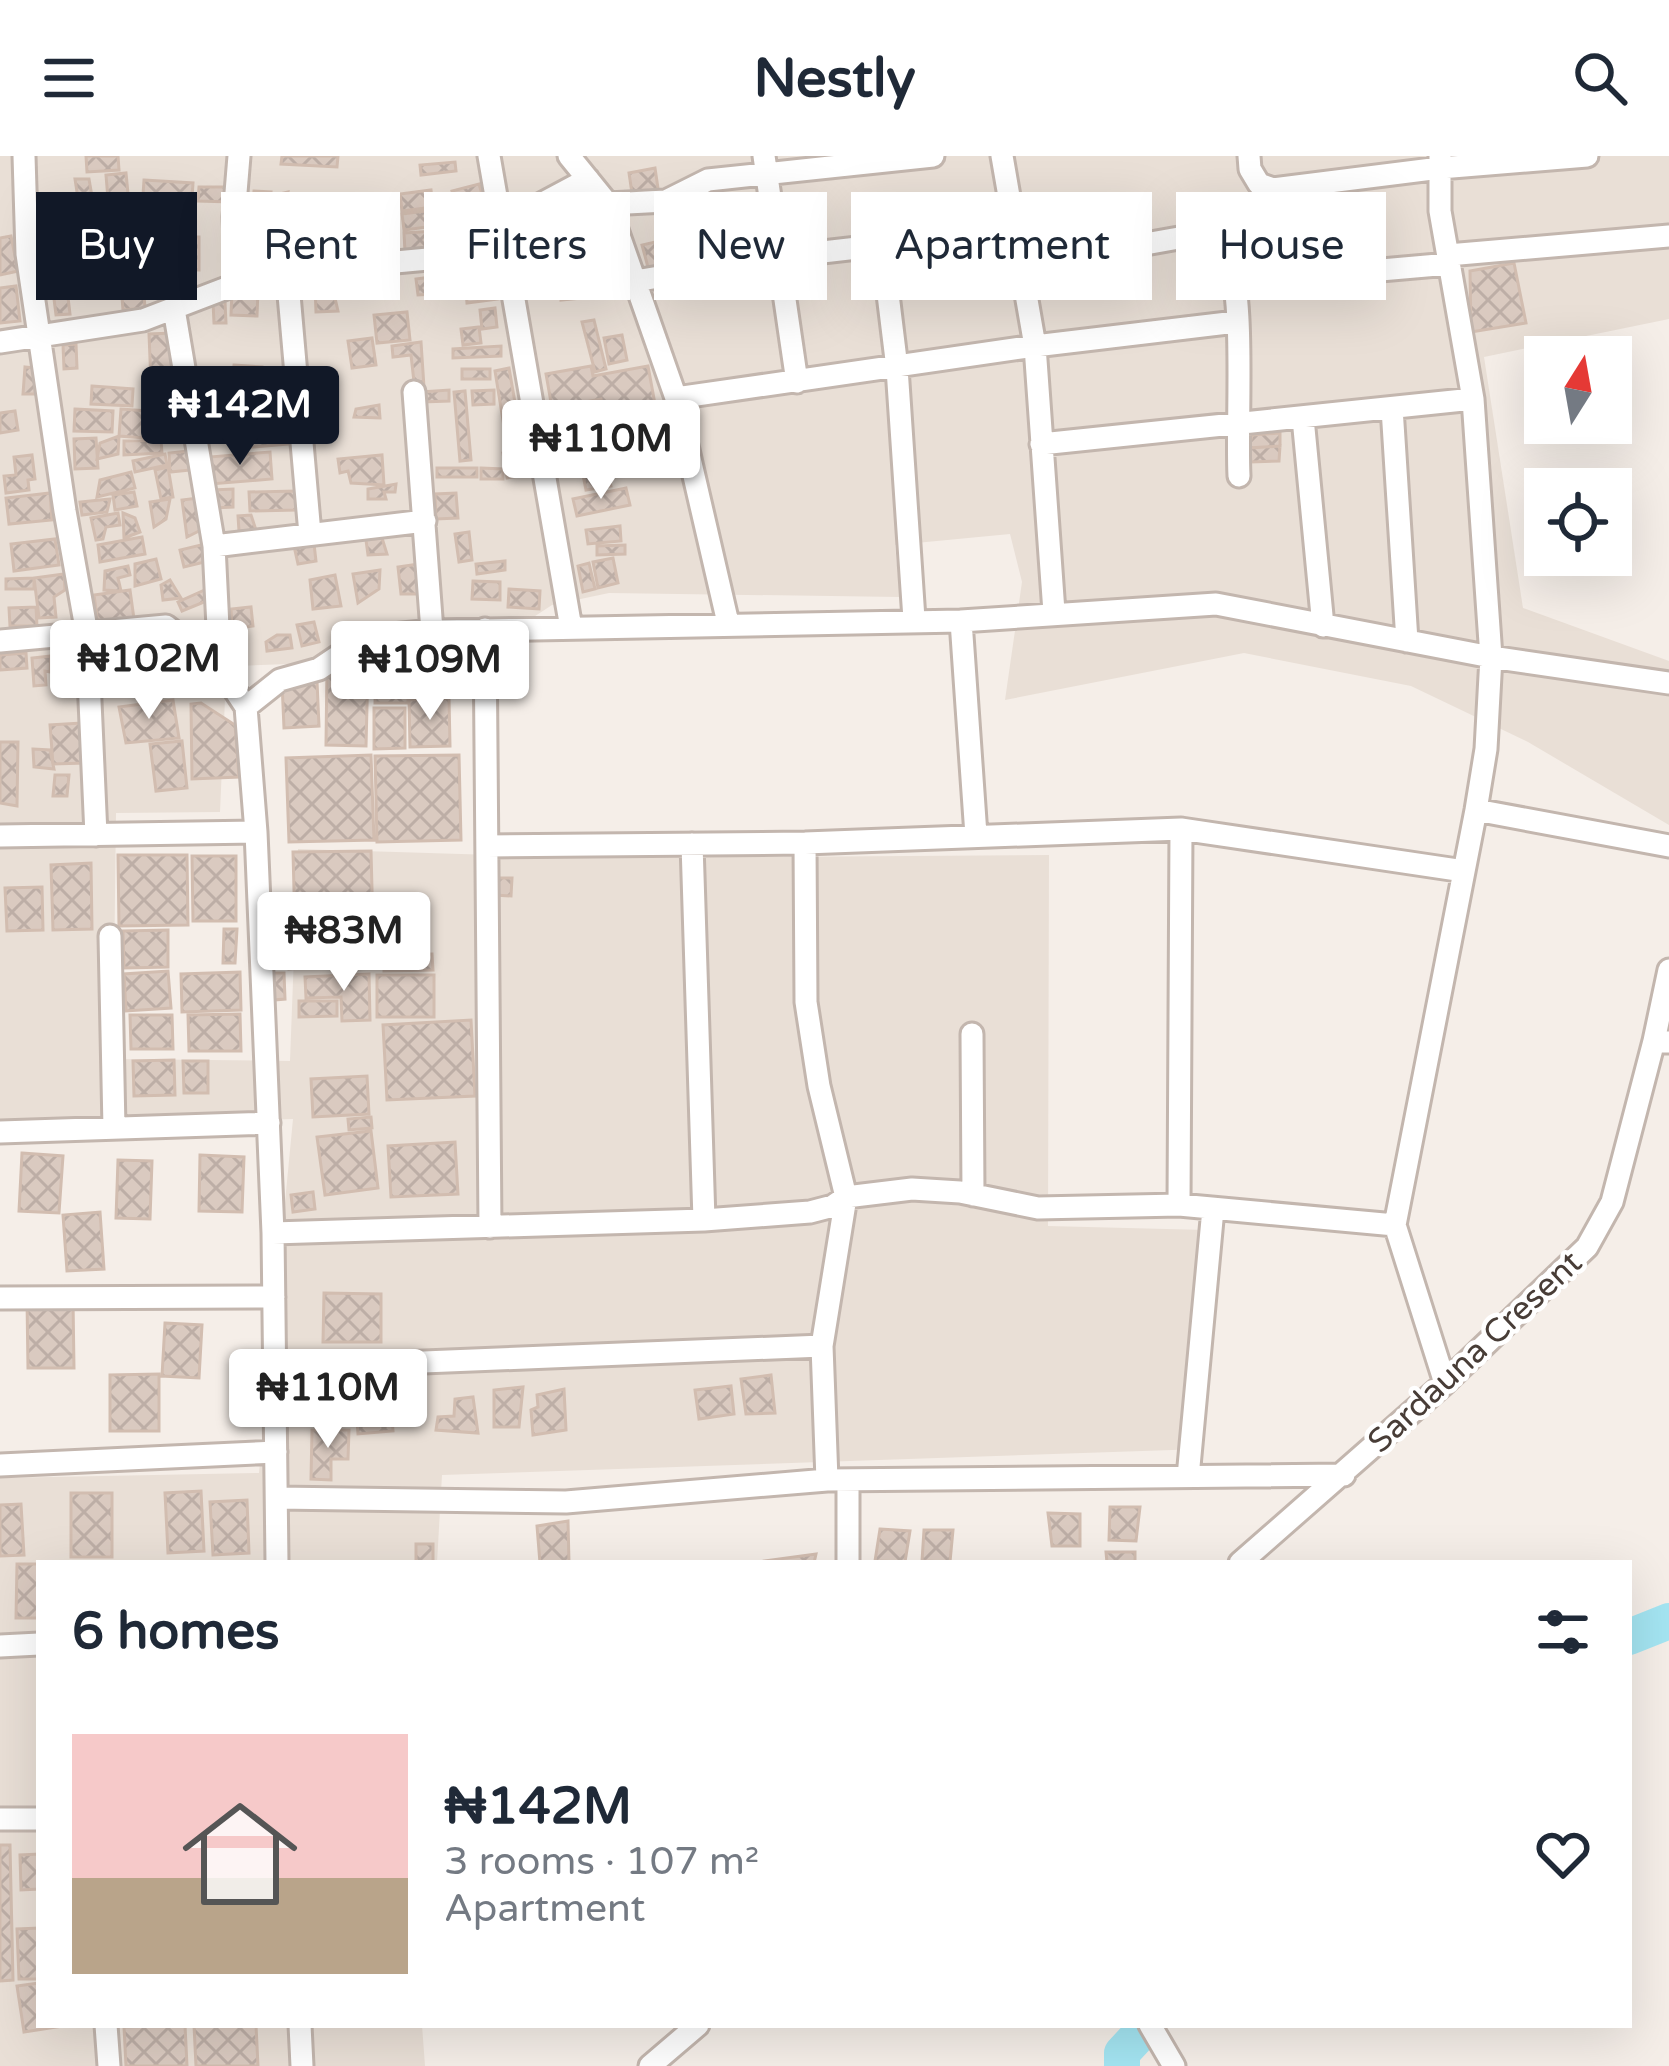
<!DOCTYPE html>
<meta charset="utf-8">
<style>
body{margin:0;font-family:"Varela Round",sans-serif;background:#f6f6f7;color:#1f2937;height:100vh;display:flex;flex-direction:column;font-size:45px;white-space:nowrap}
*{box-sizing:border-box;margin:0}
p{font-size:39px;color:#747a83}
.icon{flex:none;width:66px;height:66px;fill:none;stroke:currentColor;stroke-width:2;stroke-linecap:round;stroke-linejoin:round}
.map{position:relative;flex:1;overflow:hidden}
.panel{position:absolute;left:36px;top:1404px;width:1596px;height:468px;display:flex;flex-direction:column;background:#fff;border-radius:0px;box-shadow:0 12px 48px #0002}
.panel>*{flex:none}
.banner{position:absolute;left:36px;top:36px;width:1599px;height:108px;display:flex;gap:24px}
.needle{width:78px;rotate:11deg}
.controls{position:absolute;left:1524px;top:180px;display:grid;gap:24px}
.controls a{display:grid;place-items:center;width:108px;height:108px;border-radius:0px;background:#fff;box-shadow:0 12px 48px #0002;font-size:60px}
.price{position:absolute;translate:-50% -102px;padding:0 27px;border-radius:12px;background:#fff;color:#222;font-size:39px;line-height:78px;filter:drop-shadow(0 3px 6px #0008)}
.price::after{content:'';position:absolute;left:50%;top:72px;width:36px;height:27px;margin-left:-18px;background:inherit;clip-path:polygon(0 0,100% 0,50% 100%)}
.price.current{background:#111827;color:#fff}
ul{padding:0;list-style:none}
li{display:flex;align-items:center;gap:36px;height:300px;padding:0 36px}
li span{display:grid;place-items:center;flex:none;width:336px;height:240px;border-radius:0px;color:#555}
li>.icon{margin-inline-start:auto}
span .icon{width:144px;height:144px;fill:#fffc;stroke-width:1}
li b{font-size:51px}
h2{display:flex;justify-content:space-between;align-items:center;height:144px;padding:0 36px;font-size:51px}
.pill{padding:0 42px;border-radius:0px;background:#fff;box-shadow:0 12px 48px #0002;font-size:42px;line-height:108px}
.pill.current{background:#111827;color:#fff}
header{display:flex;justify-content:space-between;align-items:center;height:156px;padding:0 36px;background:#fff;font-size:54px;font-weight:700}
.map>svg:first-child{display:block}
.residential{fill:#e9dfd6}
.lines{fill:none;stroke-linecap:round;stroke-linejoin:round}
.river{stroke:#a4e5f2;stroke-width:36}
.building{fill:url(#building-cross-hatch);stroke:#d2bdb0;stroke-width:3}
.minor-casing{stroke:#c3b6ae;stroke-width:27}
.minor{stroke:#fff;stroke-width:21}
.labels{text-anchor:middle;dominant-baseline:central;stroke-width:9;stroke-linejoin:round;paint-order:stroke}
.street-label{font-size:33px;fill:#483d37;stroke:#fff}
</style>
<header><svg class="icon" aria-label="menu" viewBox="0 0 24 24"><path d="M4 6h16M4 12h16M4 18h16"/></svg>Nestly<svg class="icon" aria-label="search" viewBox="0 0 24 24"><circle cx="10" cy="10" r="6"/><path d="M15 15l6 6"/></svg></header>
<div class="map">
<svg width="1669" height="1910" viewBox="0 0 1669 1910">
<defs>
<pattern id="building-cross-hatch" width="8" height="8" patternUnits="userSpaceOnUse" patternTransform="scale(3)"><rect width="8" height="8" fill="#dacac0"/><path d="M0 0l8 8M0 8l8-8" fill="none" stroke="#bdaea6"/></pattern>
</defs>
<rect width="100%" height="100%" fill="#f5eee8"/>
<path class="residential" d="M0,0h1669v163l-185,38 39,251 146,53v164l-141,-83 -117,-56 -167,-33 -239,47 17,-118 -12,-48 -115,11 5,52 -291,-4 -57,12 -72,47 -109,9 -135,5 -11,33 -5,113 -104,1 -3,246 177,2 8,-212 294,9 457,-3 -1,371 158,4 -4,219 -760,26 -5,88h-398v462h383l3,41h-425v-588l259,-5 34,-354 -293,10z"/>
<g class="lines">
<path class="river" d="M1629,1481l40,-16
M1122,1910v-13l26,-28"/>
</g>
<path class="building" d="M86,0h32l1,14 -32,2z
M282,0h56l-1,11 -56,-3z
M455,6l1,9 -35,4 -1,-10z
M655,12l4,27 -26,5 -4,-27z
M126,17l4,41 -20,9 -4,-48z
M75,23h14l6,35 -14,4z
M144,24l49,3 -2,31 -49,-4z
M479,28l6,20 -27,7 -6,-20z
M199,31h31v15l-32,-1z
M431,34l2,17 -31,4 -2,-17z
M254,35l17,1 -2,23 -17,3z
M288,36l-4,33 -12,-1 4,-29z
M308,44l18,2 -3,24 -18,-2z
M347,44l31,1v12l-32,-2z
M433,54l2,16 -31,4 -2,-16z
M342,59l18,1 3,12 -22,-2z
M479,61l1,11 -39,5 -1,-10z
M61,66l6,46 -18,2 -6,-46z
M91,68l-2,16 -22,-3 -5,-9z
M302,68l-1,38 -22,-1 1,-32z
M130,69v17l-32,1 -1,-17z
M155,70h15l5,16h-7v8h11v-13h20v33l-44,-1z
M435,75l1,18 -31,3 -1,-19z
M480,76l2,9 -43,6 -1,-9z
M11,80l7,35 -18,4v-37z
M668,83l6,27 -25,5 -7,-26z
M367,85l2,13 -23,2 -2,-13z
M91,86l3,13 -23,4 -2,-13z
M567,95l3,19 -31,5 -4,-20z
M278,96l1,18 -26,3 -2,-19z
M1514,107l12,60 -55,9 -1,-61z
M494,111l4,32 -31,4 -3,-33z
M142,114l3,38 -22,2 -3,-38z
M431,121l2,17 -15,1 -2,-16z
M592,128l1,13 -32,3v-12z
M332,129l6,26 -22,1 -1,-26z
M16,130l4,35 -20,2v-35z
M67,133l3,25 -14,1 -3,-24z
M232,134h26l-1,26 -26,-1z
M213,146h12l1,21h-12z
M495,152l2,19 -15,2 -2,-19z
M407,156l3,28 -33,3 -3,-28z
M594,164l12,49 -11,3 -13,-50z
M479,171l2,16 -18,2 -2,-16z
M173,177l2,49 -24,1 -2,-49z
M622,179l5,25 -18,4 -5,-26z
M372,182l4,27 -24,3 -4,-27z
M421,186l3,45h-16l1,-5h5l-3,-27 -18,2 -1,-11z
M76,188l1,24 -13,1 -1,-24z
M501,190v10l-48,2v-9z
M234,209l28,2v15h-30z
M591,210l2,10 55,-10 7,38 -51,10 -3,-15 -49,9 -6,-34z
M25,211l11,1 -1,26h-12z
M509,212l13,75 -15,2 -12,-74z
M462,213h28v10h-28z
M262,226l2,17 -20,2 -2,-16z
M92,230l41,3 -1,17 -41,-2z
M449,234v11l-26,1 -1,-10z
M494,234v14l-21,1 -1,-14z
M465,235l6,69 -11,1 -6,-69z
M274,246l2,17 -28,2 -1,-17z
M244,248v13l-33,1v-12z
M379,249l1,13 -26,-1 2,-8z
M75,253l38,2 -1,21 -38,-1z
M121,253l39,3 -2,27 -39,-3z
M15,255l3,19 -18,3v-20z
M597,259l14,71 -25,4 -14,-70z
M289,268l1,20 -48,4 -2,-20z
M1280,277v13l-31,2 3,-13z
M119,280l-1,18 -21,5 3,-16z
M96,282l2,30 -23,1 -1,-30z
M161,284l1,13 -38,2v-14z
M1280,290l-1,15 -28,1 -2,-14z
M522,294l4,25 -19,3 -4,-25z
M190,295l1,19 -21,2 -1,-19z
M270,296l2,27 -61,5 -2,-27z
M165,298l2,11 -32,7 -2,-11z
M32,299l3,24 -7,1 1,10 -23,3 -2,-17 12,-1 -2,-18z
M382,299l2,30 -33,-2 -3,-12 -8,2 -2,-14z
M168,311l5,30 -12,2 -6,-29z
M437,312h40v9h-40z
M481,312l22,1v10h-22z
M131,316l4,16 -38,9 3,-17z
M396,328l-1,8h-11l2,7h-18v-10z
M626,332l4,17 -53,11 -4,-17z
M233,333v18l-19,1 -1,-18z
M296,335v19l-46,1 -1,-19z
M134,336l3,14 -22,4 -2,-15z
M50,337l2,27 -43,4 -3,-26z
M456,337l2,25 -22,1 -1,-25z
M199,342l4,31 -16,8 -5,-37z
M110,343l-3,13 -25,3 -2,-13z
M170,343l-4,20 -12,8 -4,-25z
M118,357l2,12 -14,2 -3,12 -7,1 -5,-22z
M123,357l12,5 5,14 -16,6z
M251,359l5,15 -17,1 -1,-15z
M620,370l1,15 -33,3 -2,-14z
M469,376l3,28 -13,2 -4,-28z
M142,381l3,17 -45,8 -2,-17z
M382,382l5,16 -19,1 -2,-15z
M55,383l4,26 -45,6 -3,-27z
M205,388l4,17 -25,6 -4,-17z
M314,388l2,17 -18,3 -4,-18z
M625,389v9l-28,1v-9z
M613,402l5,25 -20,5 -5,-26z
M156,403l5,20 -26,7v-22z
M505,405v9l-28,4 -1,-10z
M589,407l6,26 -12,3 -5,-26z
M419,408l4,30h-22l-3,-27z
M128,410l2,9 -12,3 3,13 -17,-1 1,-19z
M380,414l-1,19 -21,14 -5,-29z
M64,418l1,16 -11,7 2,20 -17,1 -5,-40z
M335,419l6,31 -28,3 -3,-29z
M34,422v11h-28v-10z
M170,424l11,18 -18,2 -2,-15z
M473,425l27,1v18l-28,-1z
M209,432v12l-27,11 -4,-9z
M509,433l31,2 -1,18 -31,-2z
M130,434l4,29 -36,5 -4,-29z
M36,451l1,19h-27l-1,-18z
M251,451l2,19 -21,3 -1,-20z
M314,466l5,20 -17,4 -5,-21z
M277,479h13l2,13 -25,3 -1,-9z
M415,494h17l1,30h-17z
M26,497l1,15 -27,2v-15z
M51,500l-1,16 -5,-1 1,14 -12,1 -2,-28z
M159,505l5,23 -38,6 -5,-23z
M376,508h33l-1,39h-33z
M327,510l41,1 -2,79 -40,-1z
M63,522h17l3,15 -18,1z
M317,525l2,45 -35,2 -2,-45z
M449,542l1,48 -40,1 -1,-47z
M173,544l6,38 -53,5 -7,-36z
M201,547l34,22 4,52 -47,2 -1,-75z
M374,552h31v40l-31,1z
M81,567l4,40 -32,1 -3,-39z
M182,585l5,47 -31,3 -6,-47z
M0,586h18l-1,64 -17,-3z
M33,593l17,1 4,19 -20,-2z
M371,599l3,85 -85,2 -3,-84z
M459,599l2,85 -84,2 -2,-86z
M55,619h14l-2,21h-14z
M371,695l2,76 -78,2 -2,-77z
M118,699h69l1,70 -69,1z
M192,700h44v65h-43z
M91,707l1,66 -39,1 -2,-65z
M496,722h16l-1,18 -16,-1z
M42,731l1,43 -36,1 -2,-43z
M224,773h13l-2,34h-12z
M168,774v37l-44,1 -1,-37z
M315,784l2,27 -28,2 -1,-27z
M341,787l28,1 -1,24 -27,-1z
M282,790l2,21 -11,1 -2,-21z
M432,798l1,16 -49,1v-16z
M168,815l3,37 -45,3 -2,-37z
M240,816l1,38 -59,2 -1,-38z
M272,817h12l1,26 -12,1z
M369,818l1,46 -28,1 -1,-24 -35,1 -1,-21z
M377,819h57v42h-57z
M299,845h38v15l-38,1z
M240,858l1,37h-52l-1,-36z
M130,859h42l1,34h-42z
M471,864l4,76 -88,4 -4,-75z
M174,904l1,35 -41,1 -1,-35z
M183,905h25v32h-24z
M367,920l2,38 -56,3 -2,-38z
M371,961l1,11 -23,2 -1,-11z
M371,975l7,57 -53,7 -8,-58z
M455,986l3,52 -67,3 -3,-51z
M22,997l41,3 -4,57 -40,-2z
M200,999l44,2 -2,55 -43,-1z
M118,1004l34,1 -2,58 -34,-1z
M313,1036l2,17 -22,3 -2,-17z
M100,1056l4,57 -37,2 -4,-56z
M324,1137l57,1v48h-58z
M27,1144h46l1,68h-46z
M165,1167l37,2 -3,53 -37,-2z
M159,1218v57h-49v-56z
M771,1219l4,38 -29,1 -5,-35z
M731,1230l3,28 -35,5 -4,-29z
M523,1231l-4,40h-25v-37z
M564,1233l2,41 -33,5 -2,-25 7,-3 -1,-12z
M390,1234l3,41 -35,3 -3,-42z
M473,1241l5,36 -42,-3 2,-13 16,-1 1,-17z
M312,1274h37l-1,29h-17v21l-20,-1z
M201,1335l3,60 -36,2 -3,-60z
M71,1337h41v64h-41z
M247,1344l2,53 -36,2 -3,-53z
M21,1348l3,51 -24,1v-51z
M1110,1351h30l-4,34 -27,-1z
M1048,1357l32,1v32h-28z
M568,1365l1,42h-29l-3,-37z
M880,1373l30,2 -5,31 -30,-1z
M924,1374h29l-3,32 -28,-1z
M416,1388h17v19h-17z
M1106,1396h29v11h-28z
M816,1398l-2,9h-50v-2z
M17,1408h22v54h-23z
M0,1689h10l3,135 -13,1z
M39,1698v35l-18,1 -1,-35z
M39,1772v51h-20l-2,-50z
M39,1827v42h30l-45,7 -7,-46z
M185,1869l2,41h-61l-2,-39z
M194,1869h62l2,41h-62z"/>
<g class="lines">
<g class="minor-casing">
<path id="minor" d="M24,0l3,98 38,257 22,123 9,201
M489,0l82,472
M569,0l39,48 68,194 52,225
M764,0l33,226
M1002,0l33,190 19,266
M1249,0l1,13 9,15 14,5 167,-21 147,-12
M1440,0v55l33,188 18,258 -5,92 -10,61 -81,415 50,158
M608,48l58,-3 42,-21 225,-24
M500,70l88,-47
M882,89l15,123 17,251
M1448,99l221,-19
M1021,110l169,-30 19,-1 15,7c23,47 12,175 15,234
M287,116l23,262
M635,125l144,-24 236,-27
M1233,127l216,-19
M237,128l-3,-67 5,-61
M174,153l40,237 6,122
M0,186l143,-22 94,-36 50,-12 217,-20
M414,236l18,239
M676,242l359,-52 201,-24
M1392,252l15,233
M1303,262l20,208
M1041,288l432,-45
M214,390l211,-25
M961,465l15,214
M485,473l5,598
M0,485l166,-15 54,42 26,39 10,125 17,401 4,330
M246,551l34,-27 39,-11 40,-27 14,-5 59,-6 529,-10 255,-17 275,53 178,26
M1476,654l193,36
M0,680l256,-4
M805,687l1,159 13,84 27,111 -24,149 5,134
M692,688l12,376
M487,690l318,-3 376,-14 283,42
M110,780l4,192
M972,878l1,161
M1654,885l15,-71
M0,976l269,-9
M1179,1049l2,-376
M273,1077l431,-13 106,-8 23,-6 13,-9 66,-8 48,3 78,16 141,-3 216,20
M0,1142l274,-1
M275,1212l547,-22
M0,1309l276,-13
M1188,1321l25,-268
M277,1342l289,4 261,-22 517,-5
M848,1407v-83
M1240,1407l205,-180 142,-136 25,-45 42,-161 15,1
M0,1490l39,-2
M0,1663h39
M106,1869l3,41
M300,1869l2,41
M1150,1869l24,41
M650,1910l48,-41"/>
</g>
<use href="#minor" class="minor"/>
</g>
<g class="labels">
<g class="street-label">
<text transform="translate(1475 1196) rotate(-43)">Sardauna Cresent</text>
</g>
</g>
</svg>
<div class="controls">
<a><svg class="needle" viewBox="-14 -14 28 28"><path d="M0-13l5 13h-10z" fill="#e53935"/><path d="M0 13l5-13h-10z" fill="#747a83"/></svg></a>
<a><svg class="icon" aria-label="locate" viewBox="0 0 24 24"><circle cx="12" cy="12" r="6"/><path d="M12 2v4M12 18v4M2 12h4M18 12h4"/></svg></a>
</div>
<b class="price current" style="left:240px;top:312px">₦142M</b>
<b class="price" style="left:601px;top:346px">₦110M</b>
<b class="price" style="left:149px;top:566px">₦102M</b>
<b class="price" style="left:430px;top:567px">₦109M</b>
<b class="price" style="left:344px;top:838px">₦83M</b>
<b class="price" style="left:328px;top:1295px">₦110M</b>
<div class="banner">
<a class="pill current">Buy</a>
<a class="pill">Rent</a>
<a class="pill">Filters</a>
<a class="pill">New</a>
<a class="pill">Apartment</a>
<a class="pill">House</a>
</div>
<section class="panel">
<h2>6 homes<svg class="icon" aria-label="filters" viewBox="0 0 24 24"><path d="M4 7h16M4 17h16"/><circle cx="9" cy="7" r="2"/><circle cx="15" cy="17" r="2"/></svg></h2>
<ul>
<li><span style="background:linear-gradient(#f6c9c9 60%,#b9a48a 0)"><svg class="icon" aria-label="home" viewBox="0 0 24 24"><path d="M3 11l9-7 9 7M6 9v11h12V9"/></svg></span><div><b>₦142M</b><p>3 rooms · 107 m²</p><p>Apartment</p></div><svg class="icon" aria-label="heart" viewBox="0 0 24 24"><path d="M12 20l-8-8c-3-5 5-10 8-4 3-6 11-1 8 4z"/></svg></li>
</ul>
</section>
</div>
